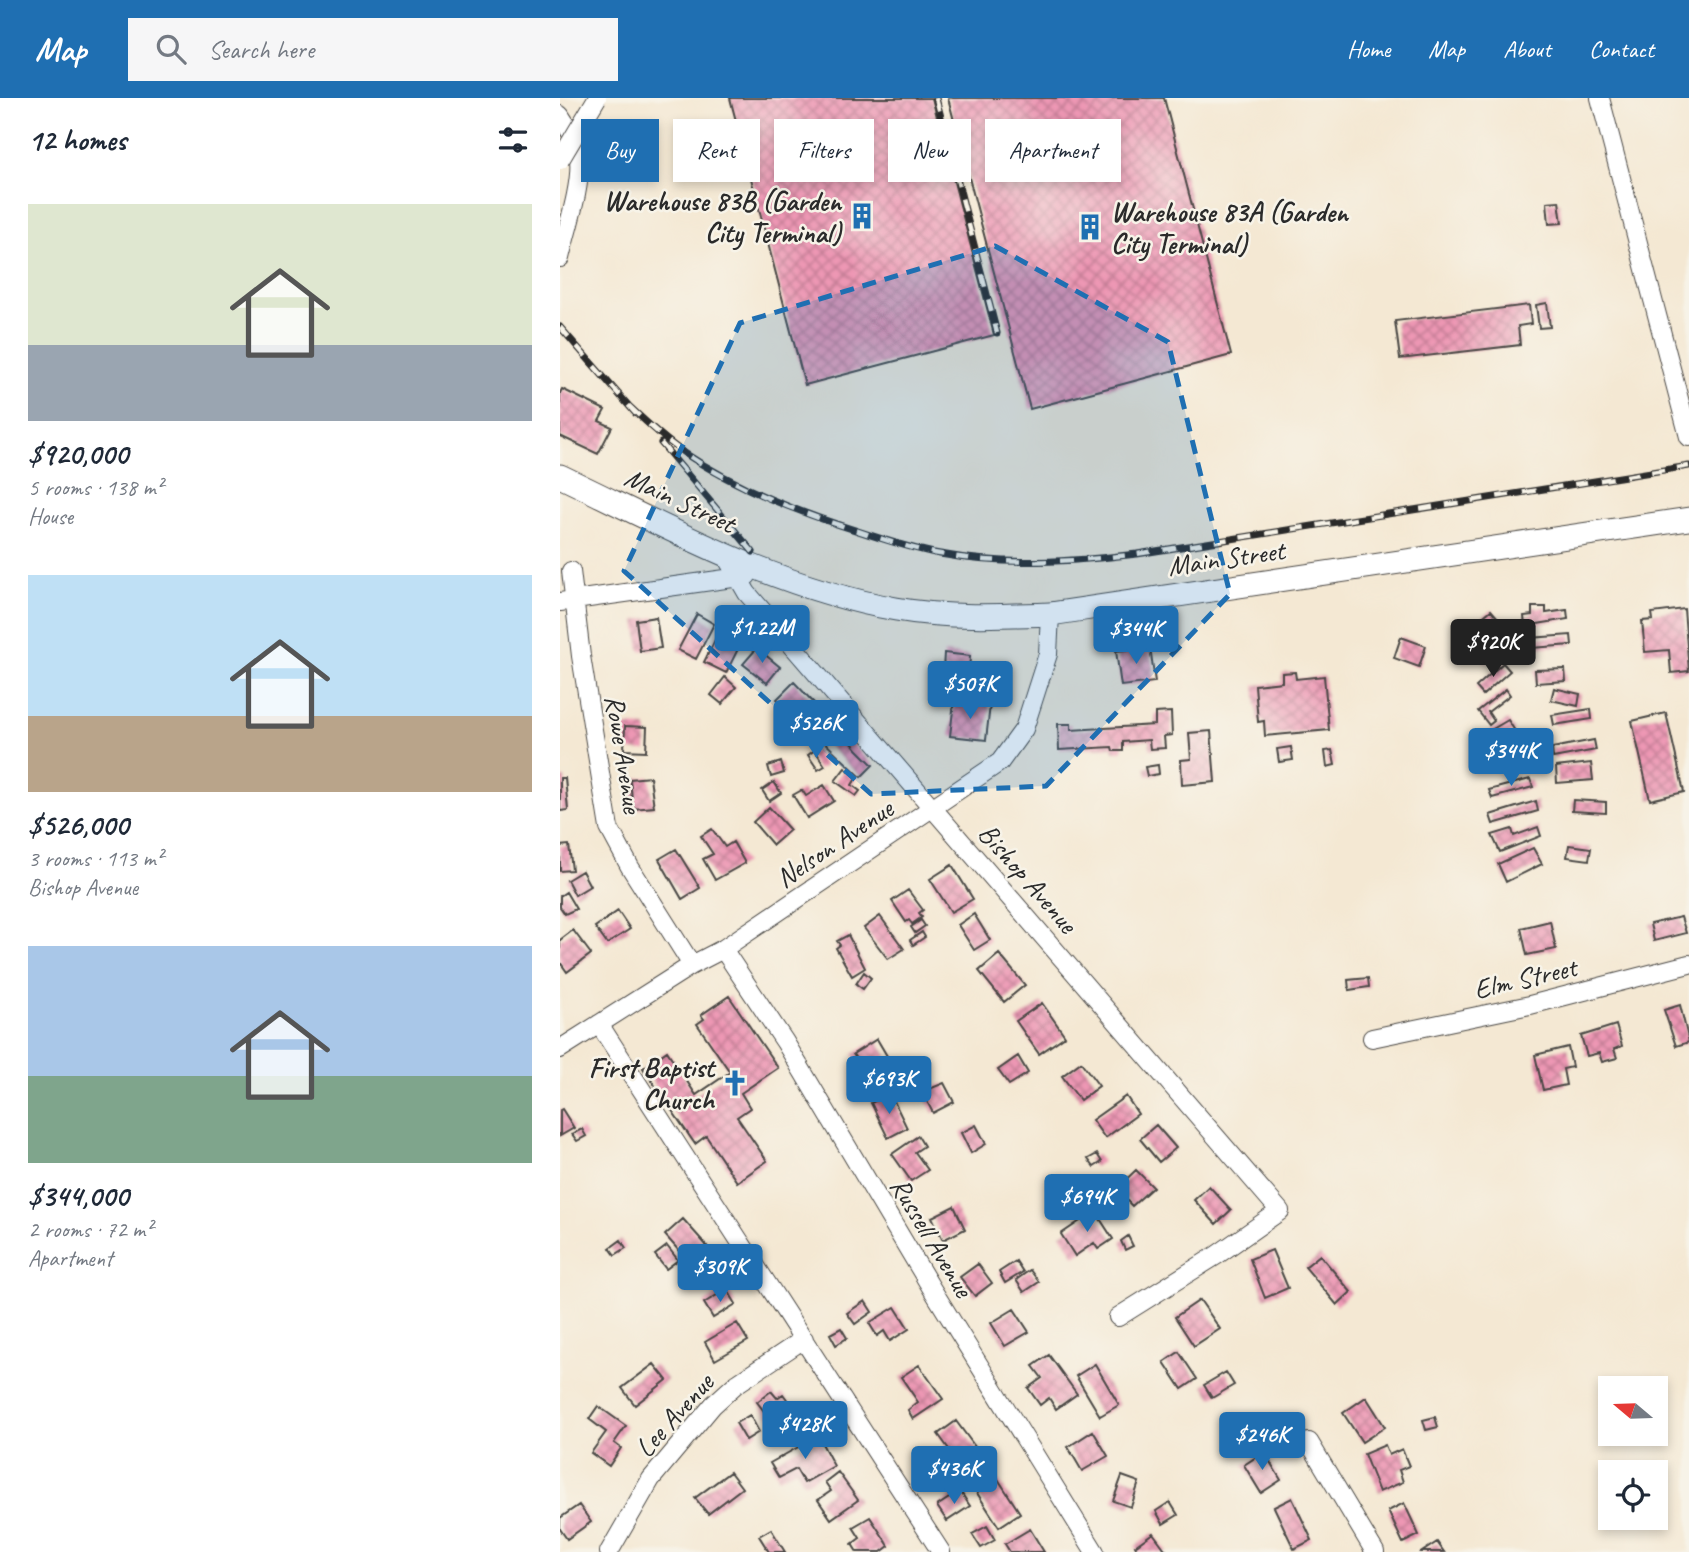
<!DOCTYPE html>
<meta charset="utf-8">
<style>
body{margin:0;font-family:Caveat,sans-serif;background:#f6f6f7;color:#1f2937;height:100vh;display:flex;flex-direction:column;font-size:26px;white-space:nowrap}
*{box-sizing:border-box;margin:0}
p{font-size:23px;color:#747a83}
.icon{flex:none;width:38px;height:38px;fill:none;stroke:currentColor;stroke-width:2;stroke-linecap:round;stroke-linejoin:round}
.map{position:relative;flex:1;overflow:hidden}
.drawer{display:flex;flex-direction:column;background:#fff;width:560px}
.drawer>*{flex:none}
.hud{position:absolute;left:21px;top:21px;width:665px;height:63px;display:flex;gap:14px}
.needle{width:46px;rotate:289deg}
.tools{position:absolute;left:1038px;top:1278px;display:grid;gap:14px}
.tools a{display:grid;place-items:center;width:70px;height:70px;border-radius:0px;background:#fff;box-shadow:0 4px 10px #0003;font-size:35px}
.price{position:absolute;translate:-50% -60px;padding:0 16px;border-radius:7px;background:#1f6fb2;color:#fff;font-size:23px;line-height:46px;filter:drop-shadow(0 2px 4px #0008)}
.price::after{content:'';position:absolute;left:50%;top:42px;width:21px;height:16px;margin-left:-10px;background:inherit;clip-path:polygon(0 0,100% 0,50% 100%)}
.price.on{background:#222;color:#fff}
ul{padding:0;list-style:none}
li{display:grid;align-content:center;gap:14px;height:371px;padding:0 28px}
li span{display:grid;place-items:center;height:217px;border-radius:0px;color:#555}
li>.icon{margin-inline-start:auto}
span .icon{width:126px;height:126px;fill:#fffc;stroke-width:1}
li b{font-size:30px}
h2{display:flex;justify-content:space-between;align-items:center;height:84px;padding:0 28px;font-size:30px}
.tag{padding:0 24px;border-radius:0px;background:#fff;box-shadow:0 4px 10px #0003;font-size:24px;line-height:63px}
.tag.on{background:#1f6fb2;color:#fff}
header{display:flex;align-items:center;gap:42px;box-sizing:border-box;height:98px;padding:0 35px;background:#1f6fb2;color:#fff}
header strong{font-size:33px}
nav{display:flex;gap:38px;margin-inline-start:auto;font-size:24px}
.search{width:490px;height:63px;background:#f6f6f7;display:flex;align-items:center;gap:18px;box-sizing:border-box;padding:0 24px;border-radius:0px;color:#747a83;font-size:26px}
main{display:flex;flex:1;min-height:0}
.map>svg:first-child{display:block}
.building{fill:url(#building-cross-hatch)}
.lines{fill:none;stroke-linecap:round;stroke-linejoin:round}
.minor-casing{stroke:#494744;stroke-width:20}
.major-casing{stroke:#494744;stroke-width:25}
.minor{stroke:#fff;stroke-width:18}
.major{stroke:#fff;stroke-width:23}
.rail-casing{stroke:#2b2b2b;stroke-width:7}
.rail{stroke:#f7f3e8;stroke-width:4.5;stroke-dasharray:13;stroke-linecap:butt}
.minor-bridge-casing{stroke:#494744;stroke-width:20;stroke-linecap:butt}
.minor-bridge{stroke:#fff;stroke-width:18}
.marked{fill:#1f6fb2;fill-opacity:0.2;stroke:#1f6fb2;stroke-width:5;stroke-dasharray:14 9;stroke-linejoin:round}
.labels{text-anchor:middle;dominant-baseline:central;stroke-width:5;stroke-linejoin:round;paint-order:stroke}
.poi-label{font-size:28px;font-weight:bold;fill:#2b2b2b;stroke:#f7f3e8;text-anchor:end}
.street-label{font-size:28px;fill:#2b2b2b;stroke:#f7f3e8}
</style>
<header>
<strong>Map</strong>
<div class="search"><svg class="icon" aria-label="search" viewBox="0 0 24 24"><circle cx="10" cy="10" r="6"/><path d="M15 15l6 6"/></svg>Search here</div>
<nav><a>Home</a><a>Map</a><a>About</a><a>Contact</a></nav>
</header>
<main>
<section class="drawer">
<h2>12 homes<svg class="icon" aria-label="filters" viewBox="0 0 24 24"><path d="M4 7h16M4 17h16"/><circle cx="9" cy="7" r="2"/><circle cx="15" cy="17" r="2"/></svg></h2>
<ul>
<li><span style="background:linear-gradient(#dfe7d0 65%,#9aa5b1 0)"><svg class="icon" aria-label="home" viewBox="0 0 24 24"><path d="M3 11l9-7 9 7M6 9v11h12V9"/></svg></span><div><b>$920,000</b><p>5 rooms · 138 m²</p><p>House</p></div></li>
<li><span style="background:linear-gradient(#bfe0f5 65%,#b9a48a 0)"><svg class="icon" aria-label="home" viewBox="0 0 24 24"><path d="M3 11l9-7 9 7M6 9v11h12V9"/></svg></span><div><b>$526,000</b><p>3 rooms · 113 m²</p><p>Bishop Avenue</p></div></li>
<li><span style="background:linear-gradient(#a9c7e8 60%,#7fa58c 0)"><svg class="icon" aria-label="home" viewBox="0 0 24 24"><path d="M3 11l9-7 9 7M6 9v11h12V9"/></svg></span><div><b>$344,000</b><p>2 rooms · 72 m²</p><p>Apartment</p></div></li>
</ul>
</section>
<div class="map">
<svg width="1129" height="1454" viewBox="0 0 1129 1454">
<defs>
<pattern id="building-cross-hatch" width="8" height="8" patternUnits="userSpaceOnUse" patternTransform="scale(1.75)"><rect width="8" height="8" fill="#ed97b4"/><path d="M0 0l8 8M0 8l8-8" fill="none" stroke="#c07b93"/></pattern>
</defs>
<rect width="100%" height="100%" fill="#f7f3e8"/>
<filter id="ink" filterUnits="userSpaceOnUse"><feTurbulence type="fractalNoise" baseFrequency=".0143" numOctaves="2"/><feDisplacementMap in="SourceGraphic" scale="14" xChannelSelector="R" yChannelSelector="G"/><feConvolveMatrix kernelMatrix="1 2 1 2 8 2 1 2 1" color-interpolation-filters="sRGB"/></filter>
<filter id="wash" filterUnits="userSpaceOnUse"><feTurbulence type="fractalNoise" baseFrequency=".00686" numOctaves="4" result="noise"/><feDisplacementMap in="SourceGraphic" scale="28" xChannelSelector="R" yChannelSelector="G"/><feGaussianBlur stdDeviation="1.57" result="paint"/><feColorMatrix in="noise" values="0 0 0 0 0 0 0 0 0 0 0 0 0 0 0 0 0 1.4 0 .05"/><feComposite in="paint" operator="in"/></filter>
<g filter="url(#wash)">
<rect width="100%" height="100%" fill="#f4e8d3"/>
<g id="blocks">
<path class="building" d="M170,0h202l62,237 -189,50z
M388,0h216l67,257 -201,54z
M999,103l3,22 -13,1 -2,-22z
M987,205l3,24 -11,1 -3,-23z
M969,207l2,19 -13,2 2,19 -120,14 -5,-38z
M2,291l43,21 -6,11 13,6 -14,27 -38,-18v-43z
M972,509h14v6l21,-3 1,9 -43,7 -1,-10 8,-1z
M1124,511l5,62 -18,2 -2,-23 -24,2 -3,-31 11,-1 -1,-7z
M931,512l7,8 -25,22 -8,-8z
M137,516l17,10 -18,35 -18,-9z
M96,519l5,31 -21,3 -4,-31z
M158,536l22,11 -14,28 -22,-11z
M1011,537l1,10 -41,3 -1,-10z
M841,539l25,9 -7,21 -25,-9z
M929,546l7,5 -9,14 -8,-5z
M590,549l5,35 -34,4 -5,-35z
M197,550l23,19 -13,16 -24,-19z
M384,555l26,3 -1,16 -26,-2z
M943,565l7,8 -27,24 -7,-8z
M1005,571l1,12 -30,2 -1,-13z
M735,574l1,7 28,-3 5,54 -64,6 -1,-15 -6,1 -3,-37 27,-3v-9z
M165,579l11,10 -14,17 -11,-9z
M234,584l21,22 -17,17 -21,-22z
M994,590l26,6 -2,12 -27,-6z
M946,591l4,6 -22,17 6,9 -5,4 -11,-14z
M394,604l36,3 -4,35 -36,-4z
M1031,611l1,10 -38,6 -2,-10z
M611,614l1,23 -8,1 1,12 -15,1 -1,-9 -26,2v9h-10l-1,-4 -53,3 -1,-26h13v6l84,-5v-12z
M1106,615l18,79 -34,8 -18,-79z
M948,622l7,11 -13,8 -2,-3 -15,10 -6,-9z
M65,628l22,1 -1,24 -22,-1z
M275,628l9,8 3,-2 8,8 -3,3 5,6 16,16 -12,12 -40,-38z
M651,633l4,51 -33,3 -1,-25 10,-1 -2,-26z
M1034,642l2,10 -43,8 -1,-10z
M960,645l3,8 -36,18 -3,-8z
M731,649l2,13 -14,2 -2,-13z
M255,652l10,16 -7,4 -10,-15z
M772,652l3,15 -8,2 -2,-16z
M221,664l3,11 -13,4 -3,-11z
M1031,665l2,17 -36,3 -1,-16z
M598,667l1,9 -12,2 -2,-9z
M285,670l12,9 -5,8 8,6 -4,5 -21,-15z
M90,679l4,30 -21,2 -3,-30z
M0,680h5l3,32 -8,1z
M970,681l3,8 -41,11 -3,-8z
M214,684l7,11 -12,8 -7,-11z
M264,687l10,16 -27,17 -14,-23 9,-5 4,6z
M1013,702l33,2v11l-34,-2z
M976,703l2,10 -45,13 -3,-9z
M209,709l21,23 -17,15 -20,-23z
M978,729l3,9 -41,16 -8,-17 20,-6 2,7z
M152,731l13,18 8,-5 12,21 -30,17 -12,-21 10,-5 -12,-18z
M9,747l3,25 -12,1v-25z
M1009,747l22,3 -2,12 -22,-3z
M973,750l9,16 -36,18 -8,-18z
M116,751l24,39 -18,11 -23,-40z
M392,767l21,34 -22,13 -21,-33z
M22,773l8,15 -15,9 -8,-15z
M348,792l15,20 -4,3 3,4 -10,7 -3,-4 -3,2 -14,-21z
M6,794l10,17 -11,5 -5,-7v-11z
M58,813l12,18 -23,15 -12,-17z
M414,816l16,26 -16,10 -16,-25z
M320,818l24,33 -16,10 -24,-31z
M1121,819l5,16 -32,8 -4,-17z
M361,822l4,6 -10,7 -4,-6z
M990,823l6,28 -29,6 -6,-27z
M13,832l18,24 -24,18 -7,-10v-22z
M362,834l3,5 -12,8 -3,-5z
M288,837l17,33 -13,8 -16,-28 4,-3 -3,-4z
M439,856l26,31 -21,17 -25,-31z
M304,874l7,6 -8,11 -7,-5z
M808,880l1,9 -20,3 -1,-10z
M169,898l49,72 -37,25 9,15 -13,9 30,44 -30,21 -31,-46 -11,8 -52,-76 24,-17 29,44 34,-23 -33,-48 7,-5 -3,-4z
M482,905l23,33 -26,18 -23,-33z
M1120,907l9,37 -13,4 -12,-36z
M1056,927l6,21 -8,3 3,9 -15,4 -3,-9 -12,3 -6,-20z
M317,941l10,17 -23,15 -11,-17z
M1008,949l4,20 -9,2 3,16 -23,5 -8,-35z
M458,958l10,17 -19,12 -11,-15z
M521,964l18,24 -19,14 -18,-24z
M384,985l10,19 -21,11 -11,-21z
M330,995l17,35 -19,10 -17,-35z
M566,998l12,18 -33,24 -13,-18z
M2,1011l12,19 -14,8v-26z
M416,1027l10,19 -15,9 -10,-20z
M596,1027l20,23 -17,14 -19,-23z
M22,1031l4,7 -9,5 -5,-7z
M358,1038l6,10 -9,6 13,18 -17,11 -19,-27z
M537,1056l5,8 -8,5 -6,-8z
M576,1072l17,17 -21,19 -16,-17z
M649,1088l22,24 -15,14 -22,-24z
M394,1108l11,23 -22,11 -11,-23z
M535,1113l18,28 -15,10 -4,-6 -19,13 -14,-22z
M123,1121l24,27 -18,16 -24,-27z
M568,1138l5,10 -8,4 -4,-9z
M61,1142l5,8 -11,7 -5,-7z
M107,1148l11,14 -12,9 -11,-14z
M712,1152l16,38 -23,10 -15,-39z
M760,1157l31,37 -14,13 -32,-38z
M456,1163l7,11 -18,11 -6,-11z
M418,1166l14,19 -17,13 -15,-19z
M470,1172l9,12 -15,10 -8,-12z
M167,1191l9,15 -23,14 -9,-15z
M640,1202l20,29 -26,17 -19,-29z
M305,1203l7,11 -17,12 -8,-11z
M335,1209l14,22 -19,12 -6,-10 -7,5 -8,-13z
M454,1211l15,23 -24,14 -14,-23z
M177,1225l11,18 -33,19 -10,-18z
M281,1230l6,10 -11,7 -6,-11z
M619,1254l18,27 -15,10 -18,-27z
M489,1257l28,39 -21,15 -7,-11 -9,7 -12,-17 14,-10 -9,-12z
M94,1266l13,16 -32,25 -13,-17z
M535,1266l24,41 -19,11 -24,-40z
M359,1267l24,34 -30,20 -5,-9 10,-8 -17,-25z
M666,1274l8,13 -22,13 -8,-13z
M211,1293l6,7 6,-4 16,21 -20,16 -22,-29z
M806,1299l19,30 -23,15 -19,-29z
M38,1308l28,20 -12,17 7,5 -12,18 -18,-13 15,-21 -17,-13z
M190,1317l9,17 -13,8 -10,-17z
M875,1319l3,10 -12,3 -3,-10z
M396,1323l28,38 -27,20 -15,-20 9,-7 -13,-18z
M533,1333l15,25 -26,15 -14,-24z
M258,1338l16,30 -30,17 -8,-14 -17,9 -9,-15z
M825,1347l4,10 13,-6 7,17 -10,4 4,12 -24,10 -15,-38z
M704,1354l17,28 -20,13 -17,-28z
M170,1374l12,16 -34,26 -13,-16z
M278,1374l20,28 -27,19 -13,-19 13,-9 -6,-9z
M562,1378l17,6 -8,25 -18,-6z
M438,1381l22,34 -21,14 -22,-34z
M400,1393l10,15 -23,15 -10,-15z
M732,1400l20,42 -18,9 -20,-42z
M610,1404l8,13 -15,9 -7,-13z
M844,1405l15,32 -16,8 -15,-32z
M19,1407l12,17 -24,17 -7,-10v-11z
M310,1419l19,29 -8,6h-24l-5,-8 8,-6 -7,-11z
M427,1428l8,14 -14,8 -9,-14z
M211,1431l14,23h-16l-10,-16z
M470,1431l14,23h-34l-5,-8z
M593,1435l14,19h-28l-4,-6z
M877,1444l7,10h-22z"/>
</g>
</g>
<g filter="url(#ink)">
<use href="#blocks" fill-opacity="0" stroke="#494744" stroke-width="2"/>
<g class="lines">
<g class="minor-casing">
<path id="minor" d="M1040,0l89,339
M0,17c9,14 18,28 19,45 3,25 -13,72 -19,98
M165,457l22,38 533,618 -63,44 -99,62
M11,473l10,85 28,172 21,39 62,98
M0,504l187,-26
M163,851l62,93 147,247 163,263
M39,926l342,528
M812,940l158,-33 159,-41
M0,951l132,-84 31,-16 277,-187 24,-33 24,-75 2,-40
M749,1344l66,110
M49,1454l42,-73 62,-74 22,-20 69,-46"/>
</g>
<g class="major-casing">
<path id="major" d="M0,378c109,52 216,112 336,133 51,9 103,7 154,5l639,-95"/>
</g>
<use href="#minor" class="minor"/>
<use href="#major" class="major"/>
<g class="rail-casing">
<path id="rail" d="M376,0l61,235
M0,229l76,87
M70,309c17,16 34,32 53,45 53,36 114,60 175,79 27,9 54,18 82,23 65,12 132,8 197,0l552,-88
M101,345l92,109"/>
</g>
<use href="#rail" class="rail"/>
<g class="minor-bridge-casing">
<path id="minor-bridge" d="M0,62l37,-62"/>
</g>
<use href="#minor-bridge" class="minor-bridge"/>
</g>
</g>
<path class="marked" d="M435,148l173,96 62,252 -184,192 -175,8 -247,-223 116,-248z"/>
<defs>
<g id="building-bare" transform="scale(2.1)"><path d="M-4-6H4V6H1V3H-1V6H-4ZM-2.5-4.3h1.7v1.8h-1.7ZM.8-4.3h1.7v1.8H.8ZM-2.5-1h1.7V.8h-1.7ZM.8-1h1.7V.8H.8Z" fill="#1f6fb2" stroke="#f7f3e8" stroke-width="2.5" paint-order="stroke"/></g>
<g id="church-bare" transform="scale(2.1)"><path d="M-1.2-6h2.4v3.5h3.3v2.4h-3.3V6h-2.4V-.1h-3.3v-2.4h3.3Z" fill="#1f6fb2" stroke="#f7f3e8" stroke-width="2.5" paint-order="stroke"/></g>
</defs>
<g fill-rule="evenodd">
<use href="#building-bare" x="302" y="118"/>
<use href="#building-bare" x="530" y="129"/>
<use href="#church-bare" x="175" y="985"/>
</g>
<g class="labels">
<g class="poi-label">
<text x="281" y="102">Warehouse 83B (Garden<tspan x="281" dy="32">City Terminal)</tspan></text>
<text x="551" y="113" text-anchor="start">Warehouse 83A (Garden<tspan x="551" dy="32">City Terminal)</tspan></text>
<text x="154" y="969">First Baptist<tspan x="154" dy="32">Church</tspan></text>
</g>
<g class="street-label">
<text transform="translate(120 402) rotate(25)">Main Street</text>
<text transform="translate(666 460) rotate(-8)">Main Street</text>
<text transform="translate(64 656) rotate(81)">Rowe Avenue</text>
<text transform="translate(274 745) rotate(-34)">Nelson Avenue</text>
<text transform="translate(468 780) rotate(49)">Bishop Avenue</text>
<text transform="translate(965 880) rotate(-13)">Elm Street</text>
<text transform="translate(372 1139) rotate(59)">Russell Avenue</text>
<text transform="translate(114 1317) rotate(-48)">Lee Avenue</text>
</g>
</g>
</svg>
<div class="tools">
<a><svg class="needle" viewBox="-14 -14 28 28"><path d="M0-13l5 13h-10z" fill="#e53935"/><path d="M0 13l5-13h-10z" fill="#747a83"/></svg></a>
<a><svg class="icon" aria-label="locate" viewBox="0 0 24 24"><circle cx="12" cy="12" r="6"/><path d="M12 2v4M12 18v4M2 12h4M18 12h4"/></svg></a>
</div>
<b class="price" style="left:202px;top:567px">$1.22M</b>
<b class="price" style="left:576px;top:568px">$344K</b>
<b class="price on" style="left:933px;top:581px">$920K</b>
<b class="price" style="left:410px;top:623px">$507K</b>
<b class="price" style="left:256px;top:662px">$526K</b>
<b class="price" style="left:951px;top:690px">$344K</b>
<b class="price" style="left:329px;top:1018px">$693K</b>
<b class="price" style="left:527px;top:1136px">$694K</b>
<b class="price" style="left:160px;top:1206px">$309K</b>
<b class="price" style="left:245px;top:1363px">$428K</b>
<b class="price" style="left:702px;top:1374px">$246K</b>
<b class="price" style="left:394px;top:1408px">$436K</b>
<div class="hud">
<a class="tag on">Buy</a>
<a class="tag">Rent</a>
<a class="tag">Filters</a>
<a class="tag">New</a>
<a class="tag">Apartment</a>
</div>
</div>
</main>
